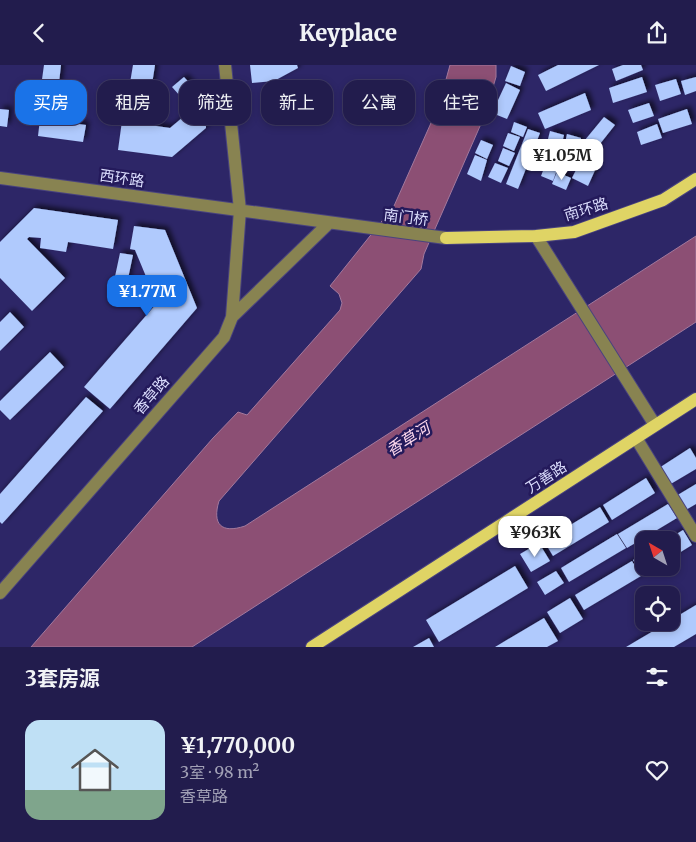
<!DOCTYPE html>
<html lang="zh">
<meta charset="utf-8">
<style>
body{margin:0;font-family:Merriweather,"Noto Sans SC",serif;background:#2e2957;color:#f1f3f6;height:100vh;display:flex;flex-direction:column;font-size:19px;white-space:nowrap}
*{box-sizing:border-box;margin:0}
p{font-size:16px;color:#a2a1b6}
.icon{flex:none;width:28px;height:28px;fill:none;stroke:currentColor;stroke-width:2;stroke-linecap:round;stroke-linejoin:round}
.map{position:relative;height:582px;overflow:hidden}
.panel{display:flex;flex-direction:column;background:#221c4d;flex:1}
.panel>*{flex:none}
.guide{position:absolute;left:15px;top:15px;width:666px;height:45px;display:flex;gap:10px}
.needle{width:32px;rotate:321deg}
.controls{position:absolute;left:635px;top:466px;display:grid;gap:10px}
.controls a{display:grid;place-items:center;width:45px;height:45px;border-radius:10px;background:#221c4d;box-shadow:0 2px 8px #0003,0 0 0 1px #3f3a65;font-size:25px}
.price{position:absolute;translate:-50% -42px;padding:0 11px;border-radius:10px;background:#fff;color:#222;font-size:16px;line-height:32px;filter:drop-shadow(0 1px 2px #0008)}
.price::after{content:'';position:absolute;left:50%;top:30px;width:15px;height:11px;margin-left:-8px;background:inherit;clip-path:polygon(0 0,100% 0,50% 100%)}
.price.on{background:#1a73e8;color:#fff}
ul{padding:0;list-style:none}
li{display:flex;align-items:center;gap:15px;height:125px;padding:0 25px}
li+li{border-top:1px solid #3f3a65}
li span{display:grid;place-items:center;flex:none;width:140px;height:100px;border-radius:15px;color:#555}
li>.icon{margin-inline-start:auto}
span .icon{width:60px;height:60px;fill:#fffc;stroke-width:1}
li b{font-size:21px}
h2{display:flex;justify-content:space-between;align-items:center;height:60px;padding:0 25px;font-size:21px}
.chip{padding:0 18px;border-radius:15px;background:#221c4d;box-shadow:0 2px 8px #0003,0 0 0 1px #3f3a65;font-size:18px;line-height:45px}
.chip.on{background:#1a73e8;color:#fff}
header{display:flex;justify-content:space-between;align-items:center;height:65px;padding:0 25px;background:#221c4d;font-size:22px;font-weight:800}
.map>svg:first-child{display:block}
.water{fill:#8c4f74;stroke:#a3799d}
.building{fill:#b0cafd;filter:url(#shadow)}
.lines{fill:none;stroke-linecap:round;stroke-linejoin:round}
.minor-casing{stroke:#49437f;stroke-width:14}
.major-casing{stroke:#49437f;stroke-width:14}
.minor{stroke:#888351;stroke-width:12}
.major{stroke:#dfd465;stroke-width:12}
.labels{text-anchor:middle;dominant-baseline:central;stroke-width:5;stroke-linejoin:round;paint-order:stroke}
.street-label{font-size:15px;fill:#dadcfc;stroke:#241a5b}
.water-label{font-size:16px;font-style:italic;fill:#fed8ed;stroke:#241a5b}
</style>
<header><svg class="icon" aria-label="back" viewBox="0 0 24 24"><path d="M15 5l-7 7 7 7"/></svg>Keyplace<svg class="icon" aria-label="share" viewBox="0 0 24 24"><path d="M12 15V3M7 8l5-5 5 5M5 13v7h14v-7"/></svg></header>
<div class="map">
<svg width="696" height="582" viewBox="0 0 696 582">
<defs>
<filter id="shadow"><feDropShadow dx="3.5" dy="-3.5" stdDeviation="2.5" flood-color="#0009"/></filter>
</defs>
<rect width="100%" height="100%" fill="#2d2667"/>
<path class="water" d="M450,0h46v12l-12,40 -60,137 -3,15 -202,232c-7,23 2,33 26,25l451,-290v86l-504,325h-161l182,-209 25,-26 9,3 93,-105 2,-7 -3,-9 -9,-8 64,-80 45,-101z"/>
<path class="building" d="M44,0h17l-6,53 -18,-2z
M133,0h22l-7,45 -22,-3z
M250,0h47l1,3 -24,13 -22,2z
M558,0h41l-53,26 -8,-16z
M623,0h18l2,5 -27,11 -4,-12z
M511,1l14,6 -5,14 -15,-5z
M184,12l21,23 1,28 -34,29 -54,-7 4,-29 48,7 19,-16v-6l-17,-19z
M642,12l5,15 -34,11 -4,-15z
M696,12v14l-11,4 -4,-14z
M676,14l5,15 -21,7 -5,-16z
M506,18l14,7 -13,29 -15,-6z
M585,28l6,17 -46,19 -7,-16z
M649,38l5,13 -21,7 -5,-13z
M0,44l9,1 -2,17 -7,-1z
M687,44l5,15 -29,9 -5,-14z
M604,52l11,8 -19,24 -11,-9z
M40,54l46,6 -3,17 -45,-6z
M514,57l13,5 -4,10 -12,-5z
M657,59l5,14 -21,7 -4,-13z
M528,64l12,4 -22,56 -12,-5z
M550,66l14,4 -4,16 -14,-4z
M508,68l12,4 -6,14 -11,-5z
M567,69l14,4 -4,18 -14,-3z
M481,75l12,5 -6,14 -12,-6z
M503,83l12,5 -6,13 -11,-5z
M475,90l12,5 -6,21 -14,-7z
M581,95l15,8 -8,18 -16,-8z
M495,98l13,5 -7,15 -13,-6z
M546,98l12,4 -5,14 -12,-5z
M557,107l14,6 -5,12 -14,-6z
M34,143l84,12 -5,29 -45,-7 -2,10 -26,-4 1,-10 -12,-1 -2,2 38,39 -33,33 -32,-33v-36z
M134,161l31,4 32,78 -87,101 -26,-22 73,-84 -22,-53 -5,-1z
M120,188l13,2 -7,33 -13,-2z
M10,247l14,15 -24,24v-29z
M50,287l14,15 -54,53 -10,-10v-9z
M86,332l17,14 -101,113 -2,-2v-28z
M690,383l6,10v11l-27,16 -10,-17z
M646,413l9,15 -43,27 -9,-15z
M696,419v20l-12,7 -8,-15z
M668,439l9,14 -50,30 -9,-14z
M600,442l9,15 -56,34 -9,-15z
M683,465l9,15 -21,13v-18h-4z
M617,469l9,14 -57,34 -8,-14z
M539,478l11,18 -19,11 -11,-18z
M644,489v13h12l-13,8 -10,-15z
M632,496l9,15 -57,34 -9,-15z
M515,501l13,22 -89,54 -13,-22z
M556,506l8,12 -19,12 -8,-13z
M570,533l13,21 -23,14 -13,-21z
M696,540v29l-22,13h-48l41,-24h4v-3z
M544,553l14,23 -11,6h-52z
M429,573l5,9h-21z"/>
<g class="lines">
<g class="minor-casing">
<path id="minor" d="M225,0l15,145 -8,107
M0,113l446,60
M536,171l119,189
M636,373l60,98
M0,528l224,-256 8,-20 97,-94"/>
</g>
<g class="major-casing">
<path id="major" d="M446,173l90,-2 38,-4 89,-32 33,-21
M312,582l384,-248"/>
</g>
<use href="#minor" class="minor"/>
<use href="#major" class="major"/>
</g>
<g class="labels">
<g class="street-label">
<text transform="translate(122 113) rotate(8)">西环路</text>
<text transform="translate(586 144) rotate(-17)">南环路</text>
<text transform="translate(406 152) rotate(7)">南门桥</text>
<text transform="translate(151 330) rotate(-49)">香草路</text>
<text transform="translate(546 412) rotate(-33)">万善路</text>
</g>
<g class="water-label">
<text transform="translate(408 374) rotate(-32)">香草河</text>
</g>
</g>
</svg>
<div class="controls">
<a><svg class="needle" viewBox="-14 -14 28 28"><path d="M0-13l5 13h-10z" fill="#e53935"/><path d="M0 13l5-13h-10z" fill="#a2a1b6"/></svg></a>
<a><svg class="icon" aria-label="locate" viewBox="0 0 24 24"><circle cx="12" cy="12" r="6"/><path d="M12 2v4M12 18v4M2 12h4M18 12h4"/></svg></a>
</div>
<b class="price" style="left:562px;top:116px">¥1.05M</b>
<b class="price on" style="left:147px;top:252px">¥1.77M</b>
<b class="price" style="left:535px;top:493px">¥963K</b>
<div class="guide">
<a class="chip on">买房</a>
<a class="chip">租房</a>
<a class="chip">筛选</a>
<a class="chip">新上</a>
<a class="chip">公寓</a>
<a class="chip">住宅</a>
</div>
</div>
<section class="panel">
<h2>3套房源<svg class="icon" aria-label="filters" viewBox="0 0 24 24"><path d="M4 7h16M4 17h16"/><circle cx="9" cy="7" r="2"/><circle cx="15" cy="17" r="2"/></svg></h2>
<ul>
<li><span style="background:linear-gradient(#bfe0f5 70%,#7fa58c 0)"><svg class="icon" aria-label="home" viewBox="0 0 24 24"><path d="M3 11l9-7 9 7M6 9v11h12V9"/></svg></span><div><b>¥1,770,000</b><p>3室 · 98 m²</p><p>香草路</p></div><svg class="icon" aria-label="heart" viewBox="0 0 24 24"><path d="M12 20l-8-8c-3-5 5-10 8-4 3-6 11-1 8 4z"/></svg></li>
</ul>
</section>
